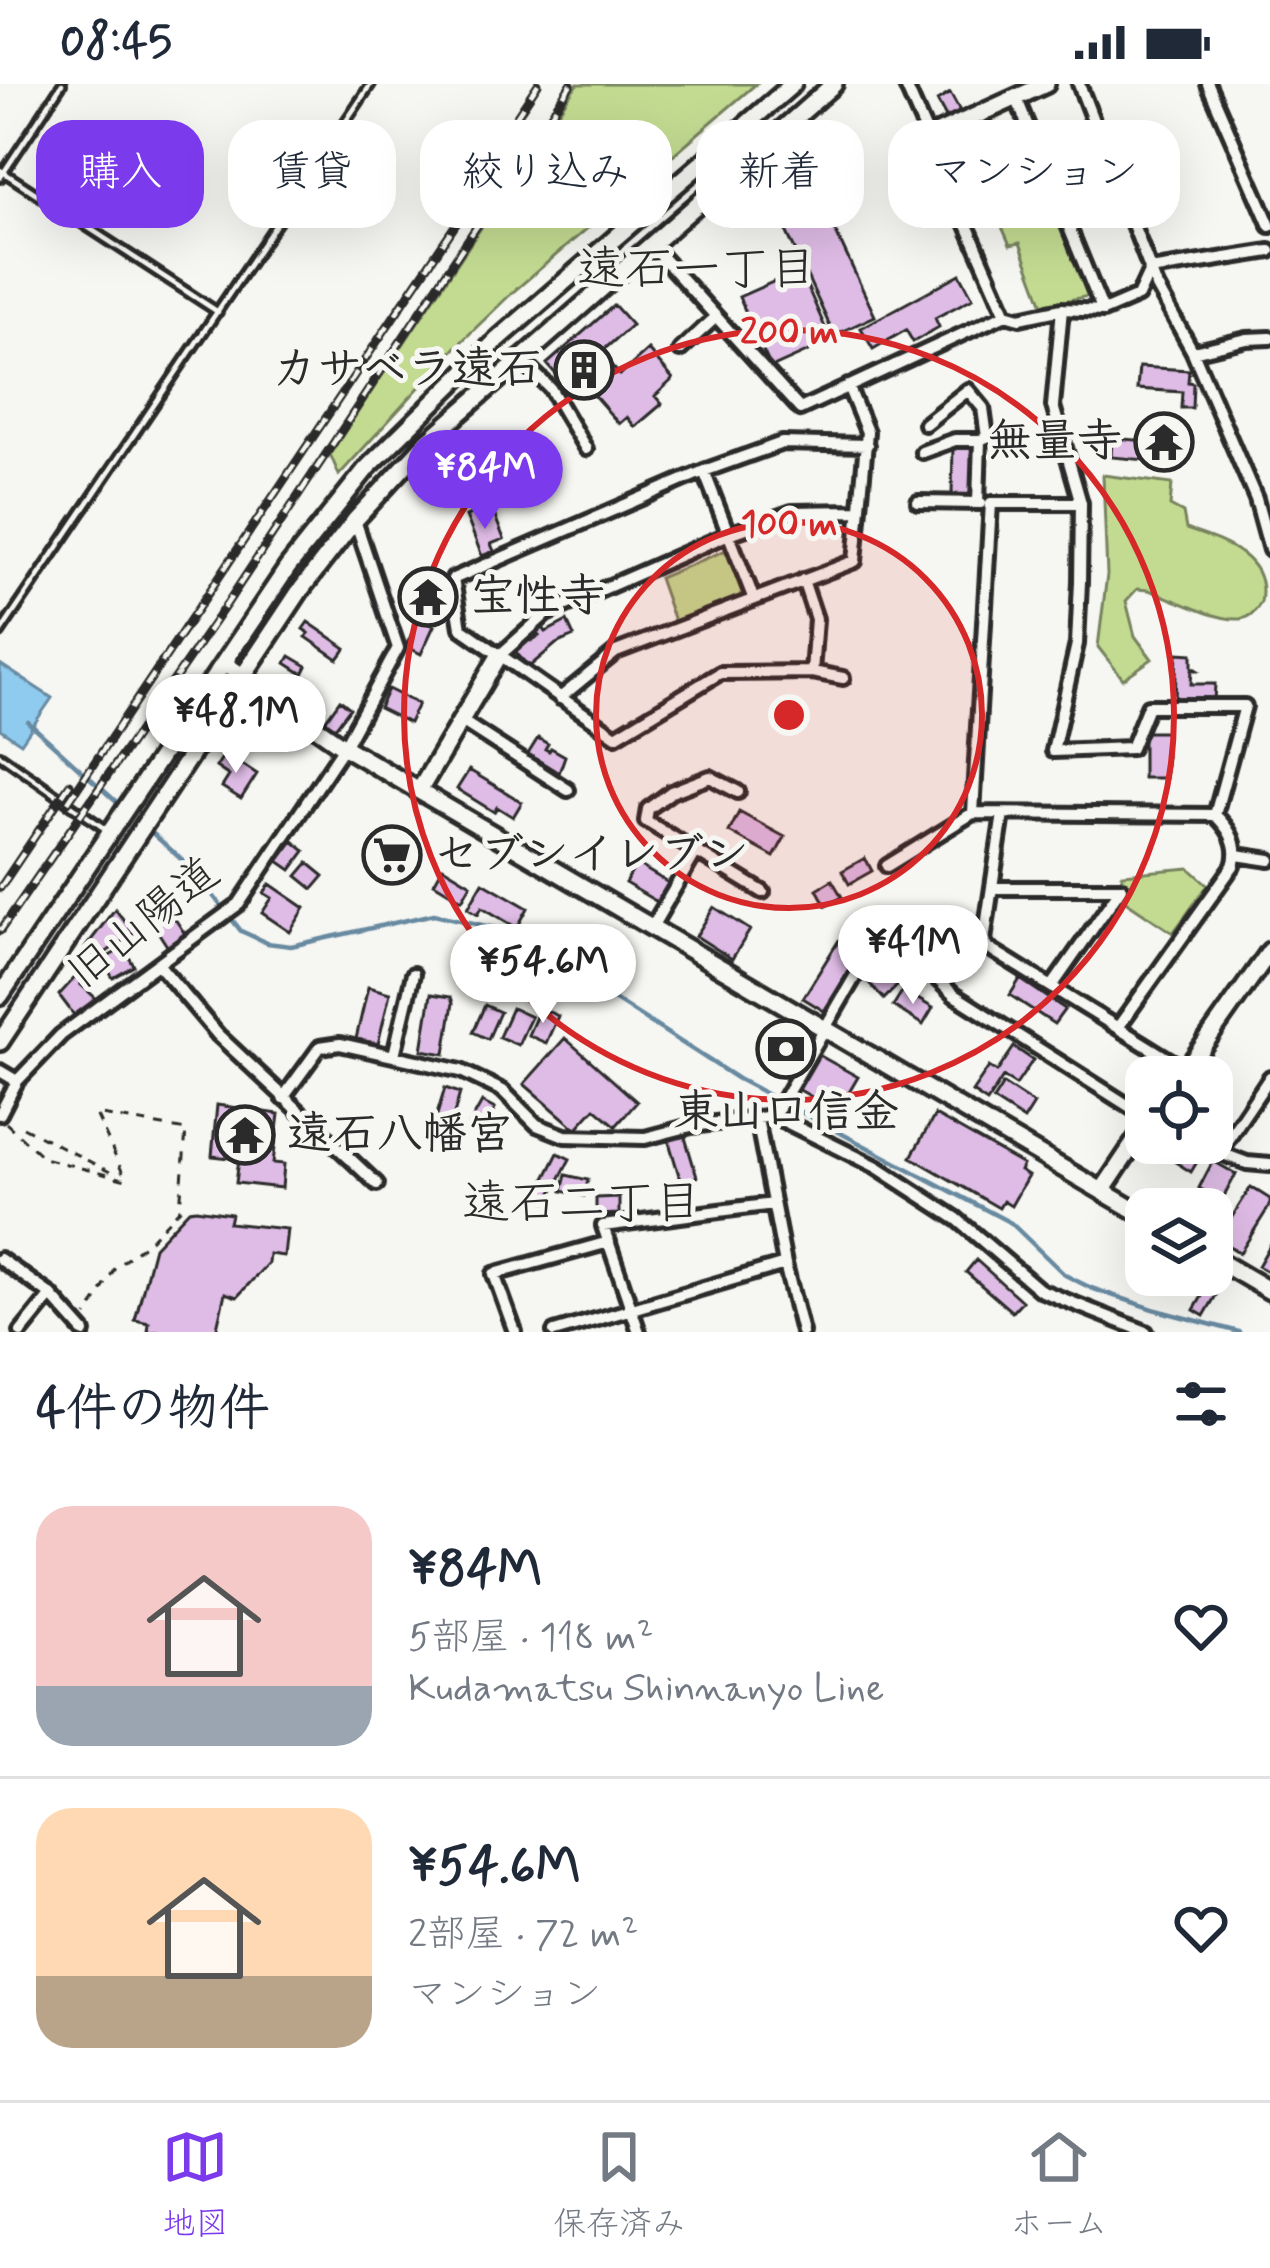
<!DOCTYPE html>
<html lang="ja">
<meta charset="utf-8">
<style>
body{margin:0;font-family:Mynerve,"Klee One",sans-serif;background:#f2f2f3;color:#1f2937;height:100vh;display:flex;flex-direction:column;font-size:45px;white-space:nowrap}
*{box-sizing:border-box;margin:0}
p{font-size:39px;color:#747a83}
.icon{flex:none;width:66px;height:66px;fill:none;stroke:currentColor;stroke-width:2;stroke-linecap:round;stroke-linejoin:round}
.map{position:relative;height:1248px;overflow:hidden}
.details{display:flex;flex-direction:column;background:#fff;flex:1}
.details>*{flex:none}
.top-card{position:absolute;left:36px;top:36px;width:1200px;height:108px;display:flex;gap:24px}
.tools{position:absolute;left:1125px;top:972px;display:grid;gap:24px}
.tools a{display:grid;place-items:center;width:108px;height:108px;border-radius:24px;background:#fff;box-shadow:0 12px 48px #0002;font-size:60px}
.price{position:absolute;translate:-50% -102px;padding:0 27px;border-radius:42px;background:#fff;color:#222;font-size:39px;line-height:78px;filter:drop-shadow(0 3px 6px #0008)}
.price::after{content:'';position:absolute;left:50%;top:72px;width:36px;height:27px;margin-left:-18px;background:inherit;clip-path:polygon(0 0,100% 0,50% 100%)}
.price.active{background:#7c3aed;color:#fff}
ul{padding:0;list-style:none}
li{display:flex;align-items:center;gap:36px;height:300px;padding:0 36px}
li+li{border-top:3px solid #e0e1e3}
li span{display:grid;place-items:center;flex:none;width:336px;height:240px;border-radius:36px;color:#555}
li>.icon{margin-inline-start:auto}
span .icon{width:144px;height:144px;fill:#fffc;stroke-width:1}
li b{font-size:51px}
h2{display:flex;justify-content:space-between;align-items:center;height:144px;padding:0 36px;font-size:51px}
.chip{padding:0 42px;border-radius:36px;background:#fff;box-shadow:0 12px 48px #0002;font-size:42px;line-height:108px}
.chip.active{background:#7c3aed;color:#fff}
.status{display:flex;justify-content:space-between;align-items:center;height:84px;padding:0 60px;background:#fff;direction:ltr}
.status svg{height:33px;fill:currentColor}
.tabs{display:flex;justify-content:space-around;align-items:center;height:168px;border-top:3px solid #e0e1e3;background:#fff;font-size:33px;color:#747a83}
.tabs a{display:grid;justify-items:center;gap:6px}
.tabs .active{color:#7c3aed}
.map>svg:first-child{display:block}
.green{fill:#c3db91;stroke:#77835e;stroke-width:3}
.water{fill:#8fcaef;stroke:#678aa1;stroke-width:3}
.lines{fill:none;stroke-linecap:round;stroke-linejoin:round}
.stream{stroke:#678aa1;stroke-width:4.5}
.building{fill:#dfbce6;stroke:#2b2b2b;stroke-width:3}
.lane-casing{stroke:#2b2b2b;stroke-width:14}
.street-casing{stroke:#2b2b2b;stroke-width:20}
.secondary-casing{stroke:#2b2b2b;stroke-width:24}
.path{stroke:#2b2b2b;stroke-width:3;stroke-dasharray:9 9;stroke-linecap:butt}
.lane{stroke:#f6f6f2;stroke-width:4.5}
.street{stroke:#f6f6f2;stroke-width:10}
.secondary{stroke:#f6f6f2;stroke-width:15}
.rail-casing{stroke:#2b2b2b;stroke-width:9}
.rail{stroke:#f6f6f2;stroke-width:4.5;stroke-dasharray:14;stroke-linecap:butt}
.ring{fill:none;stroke:#d62828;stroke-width:6}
.labels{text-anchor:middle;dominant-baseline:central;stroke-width:10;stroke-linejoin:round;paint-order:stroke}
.poi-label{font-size:45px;font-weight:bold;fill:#2b2b2b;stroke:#f6f6f2;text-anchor:start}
.street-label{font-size:45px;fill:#2b2b2b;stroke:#f6f6f2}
.neighbourhood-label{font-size:48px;fill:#2b2b2b;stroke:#f6f6f2}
.centre{fill:#d62828;stroke:#f6f6f2;stroke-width:6}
.ring-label{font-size:36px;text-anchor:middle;font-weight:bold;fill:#d62828;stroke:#f6f6f2;stroke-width:10;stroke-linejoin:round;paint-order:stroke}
</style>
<div class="status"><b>08:45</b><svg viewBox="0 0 49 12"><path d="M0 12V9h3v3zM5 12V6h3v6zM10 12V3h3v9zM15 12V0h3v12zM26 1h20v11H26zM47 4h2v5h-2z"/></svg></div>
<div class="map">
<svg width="1270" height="1248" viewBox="0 0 1270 1248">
<rect width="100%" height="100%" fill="#f6f6f2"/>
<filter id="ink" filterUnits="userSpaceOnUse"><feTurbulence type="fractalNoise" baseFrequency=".00833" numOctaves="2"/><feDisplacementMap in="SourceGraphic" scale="24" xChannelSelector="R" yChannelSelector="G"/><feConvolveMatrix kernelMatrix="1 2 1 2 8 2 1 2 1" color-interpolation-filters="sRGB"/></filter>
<g filter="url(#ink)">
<path class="green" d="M577,0h179l-242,207 -58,56 -117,128 -9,-21z
M1041,93l48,119 -46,9 -23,-62 -10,2 -21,-48z
M1103,391l69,9 -2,22 13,7 3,16c31,11 84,25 75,73 -5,9 -12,16 -21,17 -23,2 -69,-21 -91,-29l-12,-1 -11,12 9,35 17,23 -29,20 -25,-32 9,-72z
M726,466l17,45 -69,26 -15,-43z
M1189,784l19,17 -35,48 -52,-35 7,-14 -6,-3v-7z"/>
<path class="water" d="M0,580l52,34 -31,45 -21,-14z"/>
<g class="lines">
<path class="stream" d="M28,638l94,85
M149,746l44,40 48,61 26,12 24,3 143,-32 65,15 39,21 200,129 273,144 54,52 26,13 62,21 86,23"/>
</g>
<path class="building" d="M950,9l12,22 -13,8 -12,-22z
M812,97l63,135 -41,19 -62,-135z
M800,186l31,71 -60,27 -32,-71z
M960,190l13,24 -38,20 4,9 -26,15 -7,-12 -33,19 -12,-21z
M614,221l18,20 -32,28 20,22 28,-25 25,29 -18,17 7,8 -27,23 -8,-10 -8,7 -42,-48 -11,10 -19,-22z
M1139,283l50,3 -1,12 5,1 -1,25h-11l1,-16 -45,-3z
M1155,343l22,2 -3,28 -23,-2z
M1112,354l36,3 -2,19 -35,-3z
M953,360l21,1 -2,51 -20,-1z
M478,427l3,8 13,-5 10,25 -13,5 3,7 -12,5 -16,-40z
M419,494h11v5h7v39l-18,-12z
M419,534l15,8 -13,28 -15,-8z
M567,537l7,15 -18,8 -27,23 -18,-20 14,-11 6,5 8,-5 -4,-4 7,-6 4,6z
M308,538l38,26 -8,11 -32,-22 3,-4 -6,-4z
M1177,569l15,1v13l5,3h-5l-1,14h24l-1,17 -39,-2z
M290,572l17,10 -4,8 -17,-11z
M388,605l30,15 -9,19 -30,-15z
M340,616l10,8 -15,20 -10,-7z
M1143,648h23v46h-23z
M538,654l10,6 -3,5 4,2 2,-3 14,8 -6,17 -31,-19z
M225,669l32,21 -16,25 -19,-12 7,-11 -13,-9z
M469,686l53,32 -9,15 -16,-10 -3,5 -37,-23z
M739,728l46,25 -11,20 -45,-25z
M381,751l33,21 -11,18 -34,-21z
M293,757l12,10 -14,19 -13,-9z
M865,774l7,13 -23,13 -7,-13z
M308,779l16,13 -11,13 -16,-13z
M637,780l33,20 -11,19 -34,-20z
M443,783l28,17 -9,16 -28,-17z
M832,796l10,17 -16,9 -9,-17z
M483,798l45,26 -11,20 -35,-21 -4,7 -10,-6z
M270,800l35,24 -15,24 -28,-19 10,-15 -8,-5z
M157,808l30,45 -18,12 -29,-45z
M714,823l36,23 -18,29 -36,-23z
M115,825l19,24 -36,25 -13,-10z
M465,849l76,37 -11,21 -75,-35z
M839,856l21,13 -36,58 -21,-13z
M124,864l10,18 -21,12 -11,-18z
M874,876l24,25 -14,14 -24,-26z
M79,889l6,6 -5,5 20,18 -23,17 -18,-24z
M1020,895l45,30 -11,15 -44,-29z
M368,903l22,6 -12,51 -22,-5z
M903,906l30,18 -10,17 -30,-19z
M431,910l20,3 2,6 -8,51 -23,-4z
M485,921l15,7 -12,27 -15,-7z
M512,924l19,9 -13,28 -19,-8z
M540,924l18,8 -12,27 -18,-8z
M782,946l20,13 -15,23 -17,-16z
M565,954l72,64 -21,24 -21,-18 -19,21 -52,-45z
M1014,963l19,13 -17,25 -13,-8 -16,25 -15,-10 17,-25 8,5z
M815,969l43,24 -14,24 -12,-7 -6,11 -30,-17z
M1003,1000l31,20 -10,16 -31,-20z
M445,1004l15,5 -16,57 -16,-5z
M482,1018l13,7 -16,29 -1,-6 -10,-5z
M217,1021l62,9 -6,49 11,1 -2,24 -46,-5 3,-24 -27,-3z
M935,1031l88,50 -3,6 8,5 -17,30 -8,-5 -4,7 -88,-51z
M684,1050l13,43 -16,5 -13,-43z
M1179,1059l21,14 -9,15 -44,-28z
M558,1069l12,6 -23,43 -11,-6z
M1213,1077l23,13 -24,44v-9h-15l9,-17 -7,-4z
M566,1091l22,5 -4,16 -22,-5z
M1251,1103l19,12v6l-30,48 -22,-14z
M619,1113v17l-23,1v-17z
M196,1125l35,5 -2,9 58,6 -3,27 -15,-2 -1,9 -31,34 -12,-4 -9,39h-68l1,-9 -14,-3 19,-73 35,-37z
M1270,1161v28l-12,-7z
M976,1176l46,41 -10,11 -46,-40z
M1212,1195l10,6 -18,31 -10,-6z"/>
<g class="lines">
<g class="lane-casing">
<path id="lane" d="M0,86l218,142
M0,94l62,-94
M0,549l371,-549
M0,671l108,76"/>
</g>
<g class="street-casing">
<path id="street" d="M905,0l101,230
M1079,0l78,203 36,65 63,147 14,51
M1208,0l62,142
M1016,13l87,214
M652,162l148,163 206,-95 14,4 42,-9 41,2 35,-15 12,-26
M1150,186l120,-19
M1062,225l-9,97 28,97 -1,79 -3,62 -24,107 78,-3 17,-42h97l-30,109
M680,266l36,-33
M1193,268l54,-13 23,-1
M519,274l31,30 36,61
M925,340l43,-34 15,18 4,29 -7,3 -2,63
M922,368l33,-12h25
M704,387l49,126
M918,418l63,1
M803,496l13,39 -4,53
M499,572l47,-42 183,-80 63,-22 65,-1
M843,594l-31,-6 -92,1 -104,63 -155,-108 -8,-49 251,-108 78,-28 85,2
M560,614l56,-46 239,-91 12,-129 -19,-46
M460,636l108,70
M738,708l-28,-15 -39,15 -23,17 -2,12 117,71
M973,729l18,-310h90
M1003,730l-19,126 3,7 199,123
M1237,771l33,5
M887,782l86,-53 242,2c15,14 25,31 18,51l-114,160
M994,804h127l-68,97
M652,843l44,-75
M159,881l59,70 159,149
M394,971l19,-81
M0,987l17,10
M283,1014l37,-51 20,-3 121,27 42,20 34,34 28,11 80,2 46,-12 83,-10 103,51 80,52 83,71 106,42
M0,1030l17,-33 44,-46 178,-131 105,-157 54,-99 -43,-128
M774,1032l94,-162c17,-10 38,-23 58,-11l12,37 16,15 192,122
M757,1035l28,145 17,68
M1194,1059l53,20 23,2
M1218,1070l52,-77
M0,1175l51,36 33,37
M21,1248l30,-37
M515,1248l-21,-58 115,-32
M554,1248l231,-68
M639,1248l-36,-106 170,-22"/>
</g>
<g class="secondary-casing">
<path id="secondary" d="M927,54l119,-54
M225,580l119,83 802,470
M419,707l80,-135
M0,912l288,-429 79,-99 129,-127 297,-257
M0,958l299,-450 56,-72 71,-77 408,-359
M1181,993l89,-126
M1102,1107l44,-66
M1212,1173l58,34"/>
</g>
<path class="path" d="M6,1039l38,35 82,22 -30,-66 90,16 -6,79 -30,31 -35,28 -28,48
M23,1043l87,45"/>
<use href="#lane" class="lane"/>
<use href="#street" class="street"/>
<use href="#secondary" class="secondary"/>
<g class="rail-casing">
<path id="rail" d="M484,81l54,-81
M68,718l435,-648
M0,804l70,-104
M0,847l226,-326 345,-521"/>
</g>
<use href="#rail" class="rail"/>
</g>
</g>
<circle cx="789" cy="631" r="193" fill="#d62828" fill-opacity=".12"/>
<g class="ring">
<circle cx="789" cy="631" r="193"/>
<circle cx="789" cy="631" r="385"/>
</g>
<defs>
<g id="building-ring" transform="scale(3)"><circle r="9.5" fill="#f6f6f2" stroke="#2b2b2b" stroke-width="1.5"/><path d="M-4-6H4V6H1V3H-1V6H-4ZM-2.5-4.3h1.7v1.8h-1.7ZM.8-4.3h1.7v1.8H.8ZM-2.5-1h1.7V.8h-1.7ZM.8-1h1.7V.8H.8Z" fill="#2b2b2b"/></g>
<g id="temple-ring" transform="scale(3)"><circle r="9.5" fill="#f6f6f2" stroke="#2b2b2b" stroke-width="1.5"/><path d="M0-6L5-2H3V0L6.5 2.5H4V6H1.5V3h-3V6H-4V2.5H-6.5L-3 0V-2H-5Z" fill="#2b2b2b"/></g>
<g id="supermarket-ring" transform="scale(3)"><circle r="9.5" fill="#f6f6f2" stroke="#2b2b2b" stroke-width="1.5"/><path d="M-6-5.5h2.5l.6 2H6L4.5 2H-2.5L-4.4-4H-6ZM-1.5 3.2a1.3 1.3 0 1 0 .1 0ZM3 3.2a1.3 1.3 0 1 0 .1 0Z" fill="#2b2b2b"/></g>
<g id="bank-ring" transform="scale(3)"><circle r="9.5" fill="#f6f6f2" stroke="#2b2b2b" stroke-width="1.5"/><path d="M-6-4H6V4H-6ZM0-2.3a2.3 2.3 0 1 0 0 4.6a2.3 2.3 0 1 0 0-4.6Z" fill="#2b2b2b"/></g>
</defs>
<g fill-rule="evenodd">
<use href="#building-ring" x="584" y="286"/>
<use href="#temple-ring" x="1164" y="358"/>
<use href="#temple-ring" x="428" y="513"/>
<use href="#supermarket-ring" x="392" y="771"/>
<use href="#bank-ring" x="786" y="965"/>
<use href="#temple-ring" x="245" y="1051"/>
</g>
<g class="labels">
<g class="poi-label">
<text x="542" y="286" text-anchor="end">カサベラ遠石</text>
<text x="1122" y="358" text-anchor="end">無量寺</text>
<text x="470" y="513">宝性寺</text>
<text x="434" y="771">セブンイレブン</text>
<text x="786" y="1029" text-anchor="middle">東山口信金</text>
<text x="287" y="1051">遠石八幡宮</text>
</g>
<g class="street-label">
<text transform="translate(144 840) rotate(-39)">旧山陽道</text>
</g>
<g class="neighbourhood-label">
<text x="697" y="186">遠石一丁目</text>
<text x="582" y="1120">遠石二丁目</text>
</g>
</g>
<circle cx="789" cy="631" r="18" class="centre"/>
<g class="ring-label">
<text x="789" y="259">200 m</text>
<text x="789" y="451">100 m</text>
</g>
</svg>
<div class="tools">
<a><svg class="icon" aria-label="locate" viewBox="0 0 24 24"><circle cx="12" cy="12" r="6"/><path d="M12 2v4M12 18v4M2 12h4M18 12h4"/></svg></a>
<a><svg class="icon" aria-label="layers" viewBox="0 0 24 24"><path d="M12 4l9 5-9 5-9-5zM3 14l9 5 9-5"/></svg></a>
</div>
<b class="price active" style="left:485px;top:448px">¥84M</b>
<b class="price" style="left:236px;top:692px">¥48.1M</b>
<b class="price" style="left:913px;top:923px">¥41M</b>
<b class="price" style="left:543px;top:942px">¥54.6M</b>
<div class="top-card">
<a class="chip active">購入</a>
<a class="chip">賃貸</a>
<a class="chip">絞り込み</a>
<a class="chip">新着</a>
<a class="chip">マンション</a>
</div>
</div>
<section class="details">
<h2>4件の物件<svg class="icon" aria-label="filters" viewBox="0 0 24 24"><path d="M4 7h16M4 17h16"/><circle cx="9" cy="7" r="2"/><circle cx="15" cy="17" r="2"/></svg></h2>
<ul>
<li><span style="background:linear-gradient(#f6c9c9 75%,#9aa5b1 0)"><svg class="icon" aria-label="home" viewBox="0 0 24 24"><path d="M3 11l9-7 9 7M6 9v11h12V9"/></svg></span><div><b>¥84M</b><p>5部屋 · 118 m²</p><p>Kudamatsu Shinnanyo Line</p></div><svg class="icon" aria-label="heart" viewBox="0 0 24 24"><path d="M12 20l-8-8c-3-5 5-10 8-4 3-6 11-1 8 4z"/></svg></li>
<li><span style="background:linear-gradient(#ffd9b3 70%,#b9a48a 0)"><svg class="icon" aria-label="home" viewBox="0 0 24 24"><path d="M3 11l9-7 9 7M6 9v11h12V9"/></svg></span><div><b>¥54.6M</b><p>2部屋 · 72 m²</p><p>マンション</p></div><svg class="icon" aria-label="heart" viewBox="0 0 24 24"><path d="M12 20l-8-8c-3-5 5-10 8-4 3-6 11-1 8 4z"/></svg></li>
</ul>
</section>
<nav class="tabs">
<a class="active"><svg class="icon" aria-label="map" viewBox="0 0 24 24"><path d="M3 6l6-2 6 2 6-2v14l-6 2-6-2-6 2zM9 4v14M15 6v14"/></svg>地図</a>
<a><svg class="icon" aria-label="saved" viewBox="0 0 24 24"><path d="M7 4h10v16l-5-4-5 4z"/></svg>保存済み</a>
<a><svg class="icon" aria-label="home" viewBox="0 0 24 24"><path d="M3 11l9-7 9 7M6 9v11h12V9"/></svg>ホーム</a>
</nav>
